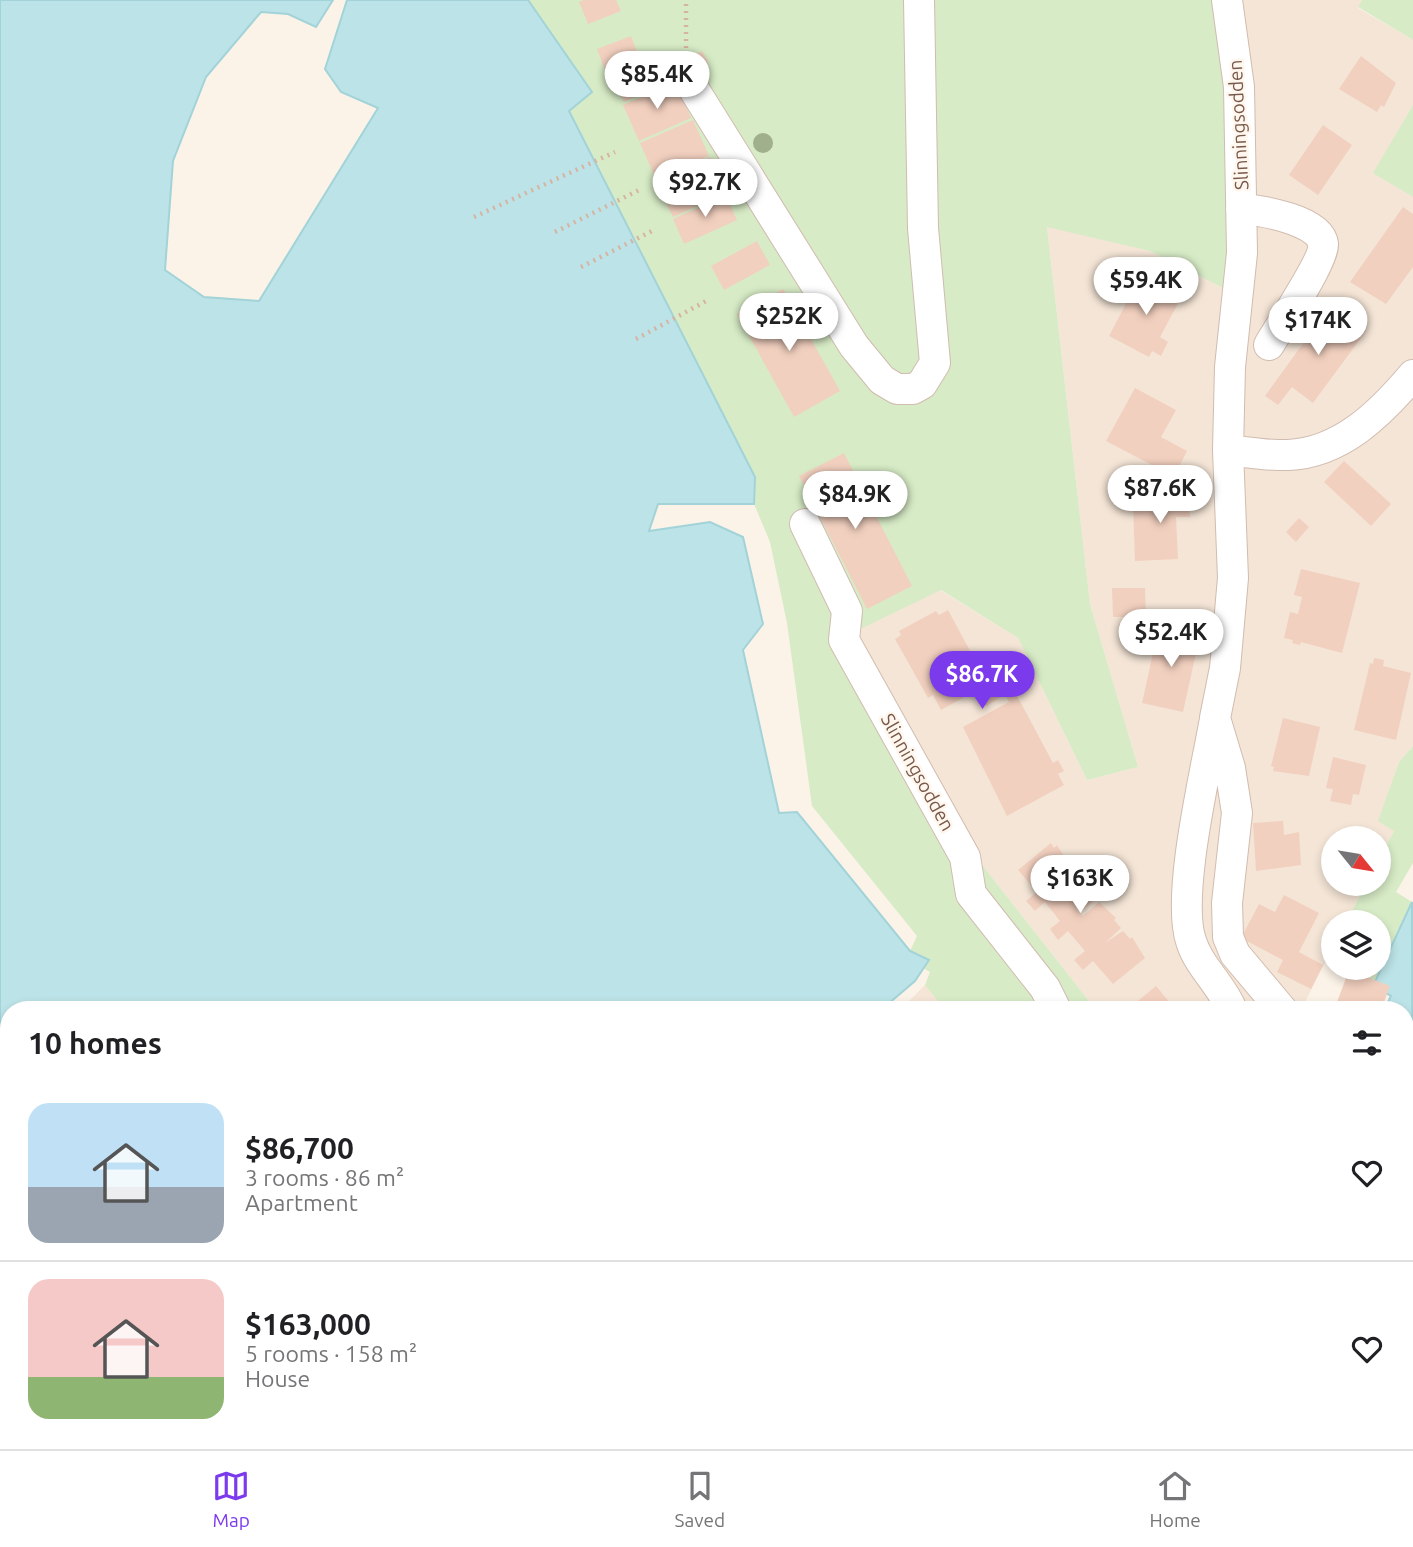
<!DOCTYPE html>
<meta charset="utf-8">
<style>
body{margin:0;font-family:Ubuntu,sans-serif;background:#f6f6f6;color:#202124;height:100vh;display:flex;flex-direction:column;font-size:26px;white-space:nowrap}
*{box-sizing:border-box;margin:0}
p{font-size:23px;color:#757577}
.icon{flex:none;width:38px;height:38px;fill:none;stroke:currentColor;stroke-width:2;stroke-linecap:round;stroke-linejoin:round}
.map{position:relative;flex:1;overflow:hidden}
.sheet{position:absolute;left:0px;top:1001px;width:1414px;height:448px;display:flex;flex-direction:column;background:#fff;border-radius:28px 28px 0 0;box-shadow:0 4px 10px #0003}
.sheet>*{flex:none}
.needle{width:46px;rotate:120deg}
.buttons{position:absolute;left:1321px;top:826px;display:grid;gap:14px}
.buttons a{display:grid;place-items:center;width:70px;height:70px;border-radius:50%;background:#fff;box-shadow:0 4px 10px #0003;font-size:35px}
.price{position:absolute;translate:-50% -60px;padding:0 16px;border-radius:24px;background:#fff;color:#222;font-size:23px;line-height:46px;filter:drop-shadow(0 2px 4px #0008)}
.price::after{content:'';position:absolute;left:50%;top:42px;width:21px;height:16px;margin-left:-10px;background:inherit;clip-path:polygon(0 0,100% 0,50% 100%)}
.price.active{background:#7c3aed;color:#fff}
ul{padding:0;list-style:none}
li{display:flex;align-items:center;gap:21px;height:175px;padding:0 28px}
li+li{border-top:2px solid #e0e0e0}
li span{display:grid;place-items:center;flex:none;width:196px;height:140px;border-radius:21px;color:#555}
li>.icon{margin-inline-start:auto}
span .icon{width:84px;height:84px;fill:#fffc;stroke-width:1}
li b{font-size:30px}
h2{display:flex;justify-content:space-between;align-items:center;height:84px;padding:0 28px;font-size:30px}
.tab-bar{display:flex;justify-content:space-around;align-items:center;height:98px;border-top:2px solid #e0e0e0;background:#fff;font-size:19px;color:#757577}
.tab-bar a{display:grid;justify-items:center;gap:4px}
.tab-bar .active{color:#7c3aed}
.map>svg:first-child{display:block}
.residential{fill:#f4e5d6}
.green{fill:#d7ebc6}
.water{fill:#bce3e7;stroke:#a2d3d8;stroke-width:2}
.building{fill:#f2d0bf}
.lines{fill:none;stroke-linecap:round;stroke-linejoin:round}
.minor-casing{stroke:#d1bcb0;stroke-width:32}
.path{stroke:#d7b3a2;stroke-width:4.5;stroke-dasharray:2 5;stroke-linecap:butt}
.minor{stroke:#fff;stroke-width:30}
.tree{fill:#a0af8c}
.labels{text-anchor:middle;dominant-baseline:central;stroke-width:5;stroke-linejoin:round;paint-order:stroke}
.street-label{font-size:19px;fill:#77584b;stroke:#fff7ee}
</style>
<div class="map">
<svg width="1413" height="1449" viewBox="0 0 1413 1449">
<rect width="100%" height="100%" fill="#fcf3e8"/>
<path class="residential" d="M1217,0h145l-4,8 55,32v65l-39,68 39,24v549l-14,16 -20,59 15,10 -15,28v-21h-45v46h32l-20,38h-12l-1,25 -32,63h-215l6,-5 -120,-153 -118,-221 86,-41 78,48 69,142 51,-13 -48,-163 -43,-378 103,25 77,39z
M925,985l20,25h-45z"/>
<path class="green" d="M528,0h689l12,86 -2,204 -77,-39 -103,-24 43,377 48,163 -51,13 -69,-142 -77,-48 -87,42 118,220 120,153 -6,5h-141l-20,-25 5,-13 -7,-4 5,-8 -18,-9 7,-15 -105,-130 -25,-183 -17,-81 -16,-38 1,-27 -186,-367 23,-18z
M1362,0h51v40l-55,-33z
M1413,105v92l-40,-24z
M1413,746v117l-17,29 16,10 -39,84 -35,-18h41v-46h-33l20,-38h13v-25l15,-28 -16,-10 21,-59z"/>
<path class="water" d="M0,0h333l-17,27 -28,-13 -27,-2 -55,65 -33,84 -8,109 39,27 55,4 119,-193 -37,-16 -16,-23 22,-69h181l64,92 -23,19 186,366 -1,27h-96l-9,27 61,-9 33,15 20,87 -20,26 36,163 18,-1 113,139 19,9 -14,21 -34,29h-872v430h1396v-430h-21l7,-14 -18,-10 39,-84 1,547h-1413z"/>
<path class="building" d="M584,0h32l5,11 -33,13 -9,-22z
M631,36l9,24 -34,13 -9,-24z
M702,51l6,11 -9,5 -6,-11z
M1361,56l35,27 -12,24 -3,-2 -4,7 -38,-23z
M653,64l9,21 -38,17 -10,-21z
M675,82l16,36 -52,23 -16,-36z
M693,120l16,36 -53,23 -16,-36z
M1323,125l29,20 -34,50 -29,-20z
M710,157l16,36 -53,24 -17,-35z
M726,195l11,25 -53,24 -11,-25z
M1403,207l10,7v53l-27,37 -36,-22z
M757,241l13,24 -46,25 -13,-24z
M1141,275l41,21 -22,41 8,5 -7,14 -9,-5 -3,6 -40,-21z
M783,289l57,102 -46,26 -57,-103z
M1331,305l35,26 -53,72 -21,-16 -14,18 -13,-9z
M1135,388l41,22 -15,27 26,14 -9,18 -11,4 -61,-32z
M844,453l68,133 -45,23 -68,-133z
M1344,461l47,43 -20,22 -47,-44z
M1188,482l2,35h-14l2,42 -43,2 -2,-58 36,-1 -1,-19z
M1299,518l10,9 -13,15 -10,-10z
M1301,569l59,14 -18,70 -41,-11 -1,3 -8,-2 1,-3 -9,-2 6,-26 8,2 4,-17 -8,-2z
M1112,588h33l1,29h-33z
M948,610l33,61 18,-9 54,101 5,-3 6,11 -6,3 6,11 -57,31 -44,-89 46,-25 -4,-7 -19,11 -9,-16 -36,20 -8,-15 -5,3 -33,-59 6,-4 -2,-4 37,-20 3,4z
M1159,626l41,9 -17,77 -41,-9z
M1374,658l10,2 -1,6 28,7 -15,67 -42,-10 16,-67 3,1z
M1283,718l37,9 -11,49 -36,-5 1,-4 -3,-1z
M1333,757l33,8 -7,30 -6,-1 -2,11 -21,-4 3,-12 -7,-1z
M1283,821l1,14 15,-3 2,33 -45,6 -3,-48z
M1051,843l3,5 3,-3 15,24 -16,13 3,4 16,-13 17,14 -3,2 7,10 -16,13 3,4 16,-14 17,16 -2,2 7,8 -16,15 18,-12 7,8 2,-2 13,21 -32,26 -20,-23 -10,9 -9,-10 11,-9 -17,-20 -10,9 -8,-11 10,-8 -15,-19 -10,9 -9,-10 11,-9 -19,-22z
M1284,895l35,18 -20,39 24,13 -12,24 -34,-17 6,-12 -42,-22 18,-34 16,8z
M1349,970l41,16 -9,24h-47z
M1156,986l20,24h-49z"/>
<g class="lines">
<g class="minor-casing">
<path id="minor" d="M1227,0l12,87 3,166 -12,114 -2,83 5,128 -8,90 -10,50 15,50 7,45 -10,90 1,34 7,17 47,56
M685,75l169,271 28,34 15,9h16l9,-5 13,-21 -12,-135 -4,-228
M1241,209c19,1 79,11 82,35 2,15 -44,84 -54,101
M1228,450c20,2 41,6 60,5 53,-2 93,-42 125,-80
M805,524l42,87 -3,29 121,217 6,37 74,94 11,22
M1214,724c-9,51 -38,172 -23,217 8,26 31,44 41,69"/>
</g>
<path class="path" d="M686,48v-48
M474,217l141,-65
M555,232l84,-42
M581,267l75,-38
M636,339l72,-39"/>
<use href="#minor" class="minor"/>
</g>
<circle class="tree" cx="763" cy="143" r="10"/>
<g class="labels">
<g class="street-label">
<text transform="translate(1238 125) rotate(-93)">Slinningsodden</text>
<text transform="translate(918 772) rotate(61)">Slinningsodden</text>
</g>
</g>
</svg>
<div class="buttons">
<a><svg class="needle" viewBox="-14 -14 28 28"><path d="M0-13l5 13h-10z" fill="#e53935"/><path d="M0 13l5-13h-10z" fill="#757577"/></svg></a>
<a><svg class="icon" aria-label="layers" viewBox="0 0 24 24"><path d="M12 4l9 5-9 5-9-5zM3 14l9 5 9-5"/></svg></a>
</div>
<b class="price" style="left:657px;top:111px">$85.4K</b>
<b class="price" style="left:705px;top:219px">$92.7K</b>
<b class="price" style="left:1146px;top:317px">$59.4K</b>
<b class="price" style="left:789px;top:353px">$252K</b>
<b class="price" style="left:1318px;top:357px">$174K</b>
<b class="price" style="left:1160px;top:525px">$87.6K</b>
<b class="price" style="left:855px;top:531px">$84.9K</b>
<b class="price" style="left:1171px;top:669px">$52.4K</b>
<b class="price active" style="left:982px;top:711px">$86.7K</b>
<b class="price" style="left:1080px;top:915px">$163K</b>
<section class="sheet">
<h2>10 homes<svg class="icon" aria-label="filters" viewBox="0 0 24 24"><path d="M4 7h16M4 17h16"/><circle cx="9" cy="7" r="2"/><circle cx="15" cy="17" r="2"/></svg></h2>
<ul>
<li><span style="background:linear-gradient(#bfe0f5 60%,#9aa5b1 0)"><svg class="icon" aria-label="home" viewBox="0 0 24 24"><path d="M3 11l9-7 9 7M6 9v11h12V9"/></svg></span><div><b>$86,700</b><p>3 rooms · 86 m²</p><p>Apartment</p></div><svg class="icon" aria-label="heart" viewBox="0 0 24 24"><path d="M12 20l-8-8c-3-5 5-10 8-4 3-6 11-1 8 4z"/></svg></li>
<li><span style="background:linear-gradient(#f6c9c9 70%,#8fb573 0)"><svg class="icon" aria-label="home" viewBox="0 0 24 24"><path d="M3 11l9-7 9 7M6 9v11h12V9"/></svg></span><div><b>$163,000</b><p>5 rooms · 158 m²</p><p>House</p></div><svg class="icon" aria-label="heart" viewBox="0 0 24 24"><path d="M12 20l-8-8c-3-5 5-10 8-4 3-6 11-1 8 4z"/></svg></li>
</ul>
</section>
</div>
<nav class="tab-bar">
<a class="active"><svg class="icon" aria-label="map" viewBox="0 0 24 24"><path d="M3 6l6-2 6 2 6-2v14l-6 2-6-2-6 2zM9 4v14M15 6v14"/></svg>Map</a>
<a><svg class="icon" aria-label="saved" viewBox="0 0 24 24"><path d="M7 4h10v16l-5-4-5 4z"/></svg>Saved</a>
<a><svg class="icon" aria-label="home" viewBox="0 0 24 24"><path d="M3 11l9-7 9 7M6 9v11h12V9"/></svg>Home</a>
</nav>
